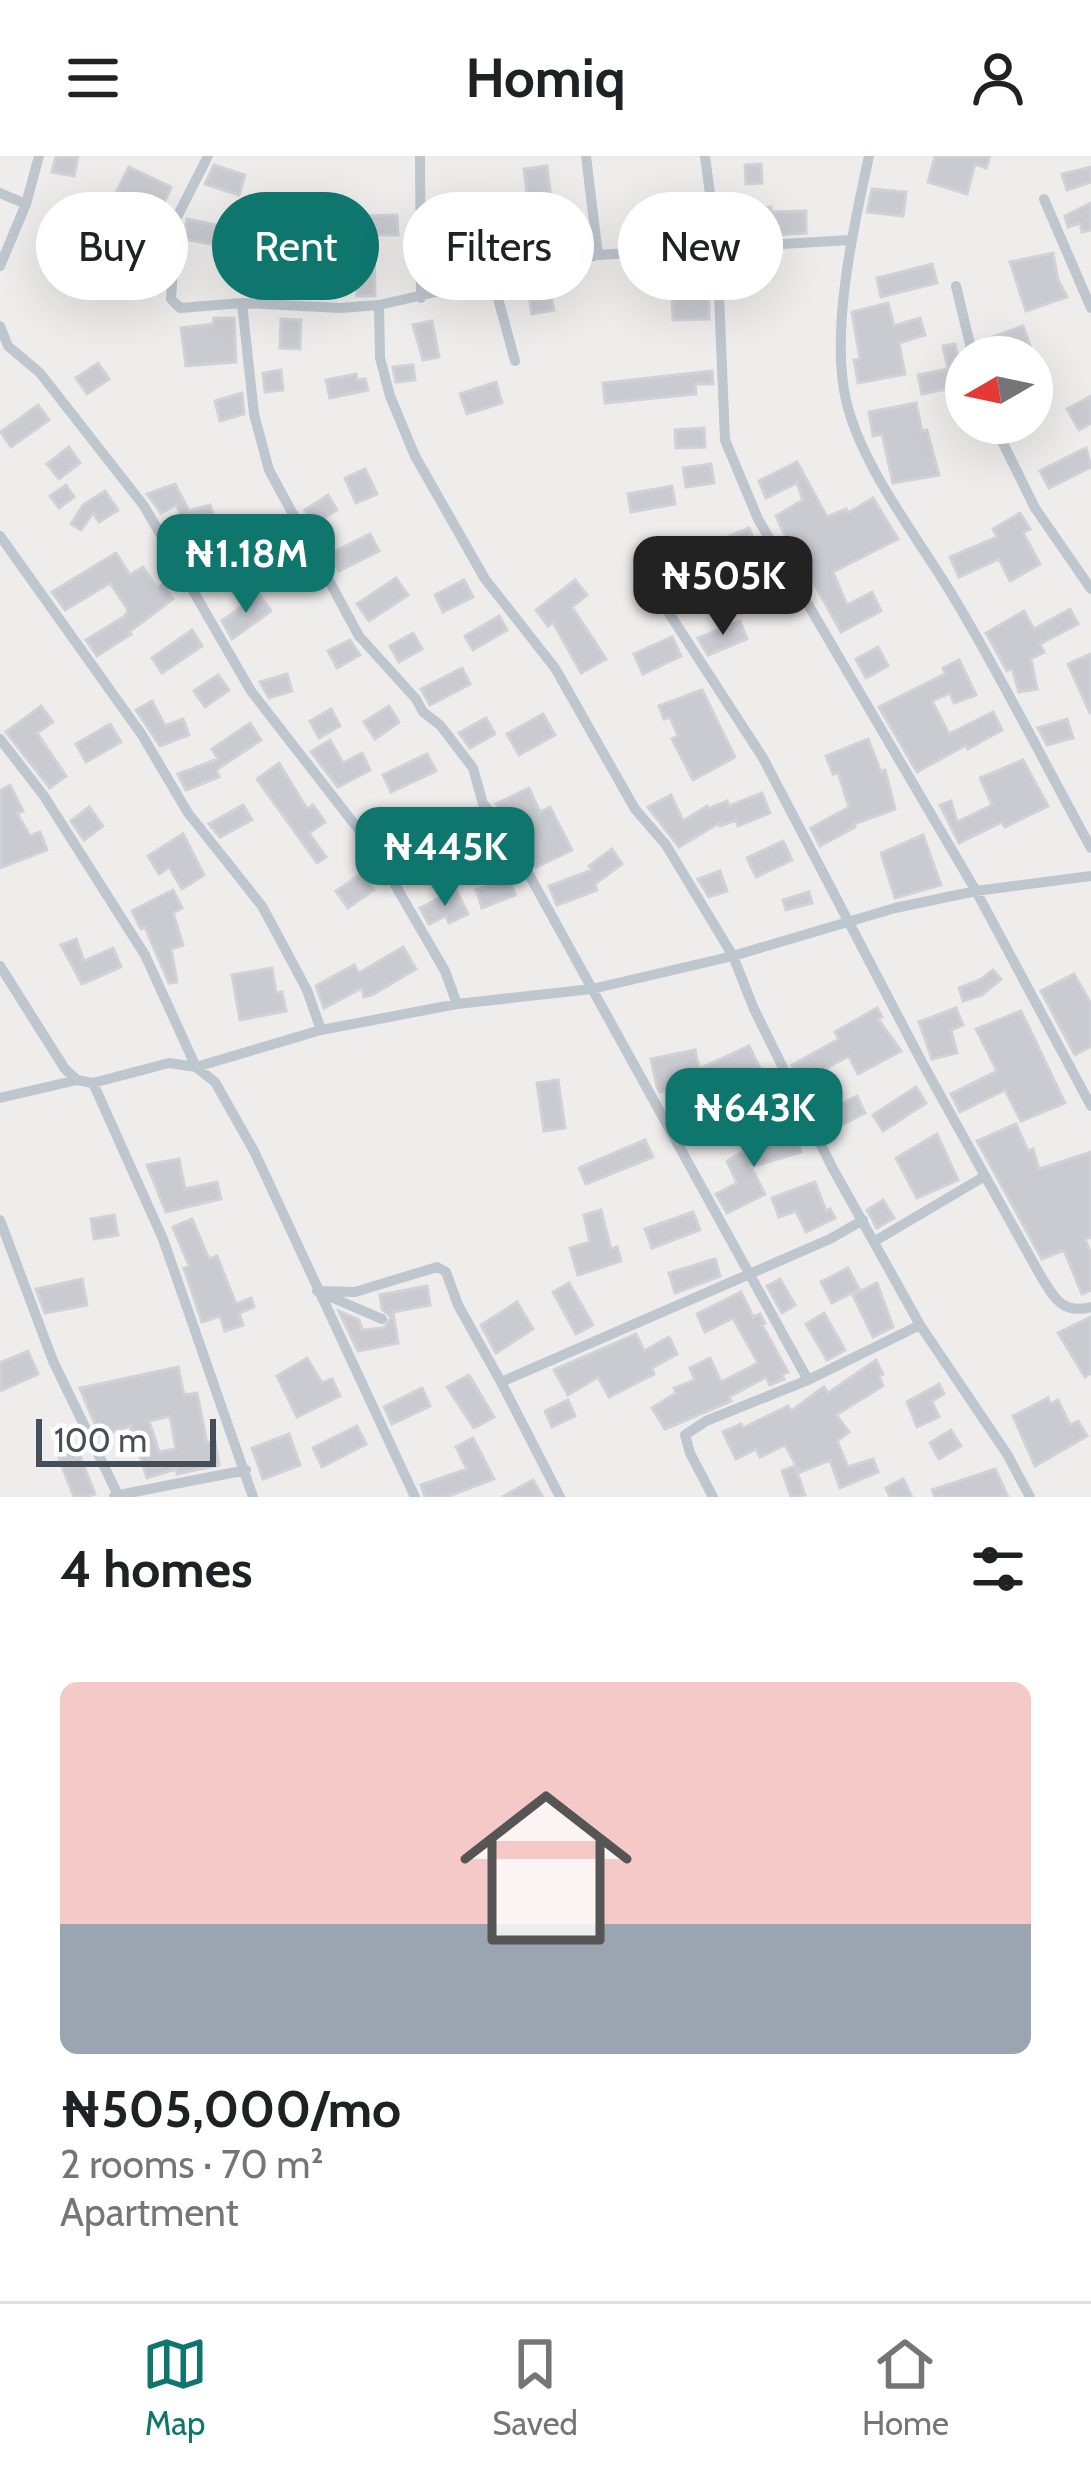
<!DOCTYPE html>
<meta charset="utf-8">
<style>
body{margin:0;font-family:Cabin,sans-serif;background:#f6f6f6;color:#202124;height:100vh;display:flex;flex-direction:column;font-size:45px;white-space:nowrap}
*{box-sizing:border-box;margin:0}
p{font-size:39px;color:#757577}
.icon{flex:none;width:66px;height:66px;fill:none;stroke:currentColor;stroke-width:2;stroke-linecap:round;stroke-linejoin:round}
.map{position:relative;height:1341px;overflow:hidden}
.side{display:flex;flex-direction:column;background:#fff;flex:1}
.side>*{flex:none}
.hud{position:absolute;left:36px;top:36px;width:1020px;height:108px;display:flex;gap:24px}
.needle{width:78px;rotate:261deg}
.buttons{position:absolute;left:945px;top:180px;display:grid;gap:24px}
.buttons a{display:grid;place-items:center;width:108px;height:108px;border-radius:50%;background:#fff;box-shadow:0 12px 48px #0002;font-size:60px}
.scale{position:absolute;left:36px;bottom:30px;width:180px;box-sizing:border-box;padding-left:12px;border:6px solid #464f59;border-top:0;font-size:33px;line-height:42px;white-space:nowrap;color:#464f59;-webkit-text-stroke:9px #fff;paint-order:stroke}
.price{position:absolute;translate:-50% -102px;padding:0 27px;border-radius:24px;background:#0f766e;color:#fff;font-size:39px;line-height:78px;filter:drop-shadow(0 3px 6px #0008)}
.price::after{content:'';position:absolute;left:50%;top:72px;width:36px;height:27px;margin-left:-18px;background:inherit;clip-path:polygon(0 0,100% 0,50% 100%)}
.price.on{background:#222;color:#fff}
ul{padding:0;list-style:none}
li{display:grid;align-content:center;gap:24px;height:636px;padding:0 60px}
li+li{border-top:3px solid #e0e0e0}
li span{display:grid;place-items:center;height:372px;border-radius:18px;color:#555}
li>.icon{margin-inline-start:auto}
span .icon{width:216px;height:216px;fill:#fffc;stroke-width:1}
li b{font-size:51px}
h2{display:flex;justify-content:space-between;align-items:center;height:144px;padding:0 60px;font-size:51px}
.chip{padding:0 42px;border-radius:54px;background:#fff;box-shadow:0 12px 48px #0002;font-size:42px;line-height:108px}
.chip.on{background:#0f766e;color:#fff}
header{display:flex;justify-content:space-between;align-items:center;height:156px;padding:0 60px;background:#fff;font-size:54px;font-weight:700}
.tab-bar{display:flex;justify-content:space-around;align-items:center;height:168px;border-top:3px solid #e0e0e0;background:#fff;font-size:33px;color:#757577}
.tab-bar a{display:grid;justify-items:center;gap:6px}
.tab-bar .on{color:#0f766e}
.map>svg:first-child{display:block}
.building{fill:#cacbd1;stroke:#d1d2d8;stroke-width:3;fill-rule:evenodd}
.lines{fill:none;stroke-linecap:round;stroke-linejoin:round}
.street{stroke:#bec6ce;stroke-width:10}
</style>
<header><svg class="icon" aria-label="menu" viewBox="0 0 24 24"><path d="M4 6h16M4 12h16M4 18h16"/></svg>Homiq<svg class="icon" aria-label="person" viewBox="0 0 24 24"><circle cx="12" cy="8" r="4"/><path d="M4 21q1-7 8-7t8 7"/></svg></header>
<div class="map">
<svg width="1091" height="1341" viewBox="0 0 1091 1341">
<rect width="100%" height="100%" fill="#efecec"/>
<path class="building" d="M56,0h22l-4,20 -22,-4z
M935,0h55l-4,12 -11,-4 -8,30 -39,-12z
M761,8l1,19 -16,1 -1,-19z
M214,9l31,10 -6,20 -34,-11z
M547,10l4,32 -23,3 -4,-32z
M129,11l42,20 -15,35 5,2 -9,20 -50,-24z
M1091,11v15l-24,8 -5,-16z
M872,33l34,3 -3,24 -36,-4z
M306,38l22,2 -3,45 -22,-1z
M1091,47v27l-9,2 -2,-9 -12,4 -3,-11z
M771,51v5l35,-1v22l-50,3 -1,-28z
M397,59l1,20h-24l1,61h-18l-2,-46h5l-1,-34z
M452,62l2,13 -24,3v-14z
M187,63l39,8 -4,19 -38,-7z
M575,63l2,16 -6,1 3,15 -38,8 -3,-13 22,-4 -3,-20z
M273,90l23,2 -4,35 -23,-3z
M1053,97l5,27 9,17 -41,14 -16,-49z
M932,108l5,19 -56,14 -4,-19z
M549,131l5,23 -22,4 -4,-23z
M672,136h37v27l-36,1z
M888,147l6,23 26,-8 5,17 -26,8 6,31 -47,9 -4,-23 6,-1 -8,-47z
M214,162h20l2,44 -50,4 -5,-38 32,-4z
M281,163l20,1 -1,29 -20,-1z
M432,165l7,36 -16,3 -10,-35z
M1023,170l11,31h-48l-5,-16z
M955,188l5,22 6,-1v20l-44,9 -4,-19 30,-6 -5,-23z
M98,207l11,16 -22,15 -11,-16z
M413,209l2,15 -19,2 -3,-15z
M281,214l2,20 -18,2 -2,-19z
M712,215l1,13h-18l1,10 -91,9 -2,-20z
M356,218l1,6 8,-1 3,11 -38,8 -4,-18z
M496,226l6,21 -35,11 -7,-20z
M242,237l2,21 -24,7 -5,-20z
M1091,240v27l-12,7 -12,-21z
M916,247l6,28 5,-1 12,45 -46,8 -11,-49 -9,2 -4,-24z
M38,249l11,15 -38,27 -10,-15z
M704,272l1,19 -29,1 -1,-18z
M69,291l11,16 -21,16 -12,-15z
M1086,292l5,19 -42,21 -9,-17z
M797,306l30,55 19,-8 2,4 25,-15 25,41 -65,33 14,33 25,-13 9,19 -40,21 -44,-79 -3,2 -18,-39 27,-16 -6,-17 -31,15 -7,-17z
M711,308l3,19 -28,4 -3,-19z
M365,313l12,25 -21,9 -11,-25z
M175,328l14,27 21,-6 6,18 -30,10 -9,-28 -16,8 -14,-19z
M66,329l8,12 -15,11 -9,-12z
M672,330l3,18 -44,8 -3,-18z
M105,335l13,19 -19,12 -6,-9 -12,17 -10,-6 12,-19z
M328,339l9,15 -23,14 -9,-14z
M1020,357l10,16 -7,4 17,31 -30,17 -11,-22 -40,18 -9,-20 47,-20 -4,-8z
M749,372l8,18 -28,12 -8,-18z
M370,378l9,17 -40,20 -9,-17z
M297,390l10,20 -29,14 -9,-19z
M116,397l14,22 13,-8 14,21 6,-4 10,15 -44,33 2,2 -34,22 -11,-16 39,-24 3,-6 -18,-27 -45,27 -13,-18z
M396,422l12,17 -39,26 -12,-17z
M464,424l9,17 -30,15 -8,-17z
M575,424l12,15 -15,12 34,52 -25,14 -28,-51 -5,4 -12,-16z
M259,438l12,17 -39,28 -10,-18z
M1070,453l8,15 -38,20 4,8 -13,7 6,30 -18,3 -7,-24 -5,3 -21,-38 38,-22 10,18z
M499,460l8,14 -34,20 -8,-14z
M740,465l7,18 -39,16 -10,-17z
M192,474l10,16 -40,27 -10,-15z
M413,477l9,16 -23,13 -9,-16z
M672,481l9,19 -38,18 -9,-20z
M350,484l10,15 -23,13 -9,-17z
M878,491l10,19 -22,12 -10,-19z
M1091,498v59h-1l-22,-49z
M959,504l17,35 -22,8 -4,-10 -18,8 17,33 44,-22 9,18 -34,19 -2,-4 -49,27 -38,-65 66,-33 -2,-6z
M462,512l8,16 -40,21 -9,-16z
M287,518l5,17 -23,7 -9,-16z
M218,519l11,15 -24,17 -11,-16z
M702,534l33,67 -42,23 -21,-41 6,-3 -8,-19 -6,2 -5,-13z
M152,545l13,25 18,-7 6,16 -29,11 -24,-36z
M41,550l12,16 -16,11 29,43 -16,12 -44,-56z
M389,550l10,16 -24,17 -11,-17z
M331,553l9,17 -21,12 -9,-17z
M543,558l12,21 -36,20 -12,-21z
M486,562l9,16 -25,14 -11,-15z
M1067,563l6,19 -26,7 -9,-17z
M250,567l11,17 -45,30 3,7 -33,13 -8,-16 40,-15 -6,-10z
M110,568l11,18 -35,20 -10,-18z
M868,583l13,33 4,-2 10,39 -41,15 1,3 -35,19 -9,-18 38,-21 -11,-35 -5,2 -7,-18z
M330,584l13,23 19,-10 8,17 -32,17 -27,-35z
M427,598l9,17 -45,21 -8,-17z
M1023,604l25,46 -43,21 -3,-5 -43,21 -19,-38 11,-4 6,21 35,-17 -12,-27z
M279,607l28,46 6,-4 12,17 -16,11 17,24 -9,6 -60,-84z
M10,629l13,26 -6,2 13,23 10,-4 7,18 -47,18v-77z
M529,632l11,24 10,-5 22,43 -36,17 -28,-50 -12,-13z
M762,637l8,20 -32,13 -2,-6 -16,6 -1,-3 -40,24 -31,-40 23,-12 12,26 24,-15 1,3 19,-8 2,5z
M243,649l9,15 -32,17 -11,-13z
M89,651l14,19 -19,14 -13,-19z
M399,674l9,22 18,-9 9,18 -33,17 -24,-39z
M183,678l21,41 -22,14 -13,-22 -10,7 -11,-18z
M923,679l18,50 -46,13 -14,-45z
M783,685l9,19 -36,17 -9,-19z
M612,693l10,15 -27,20 2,6 -40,15 -8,-19 43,-16 -3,-4z
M720,715l7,20 -18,6 -11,-18z
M362,717l12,17 -26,18 -12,-17z
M509,722l6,17 -33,13 -6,-18z
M173,734l9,18 -9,5 10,32 -12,4 6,33 -8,1 -24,-56 -4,2 -9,-18z
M456,734l12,24 -19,9 -3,-7 -17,8 -9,-16z
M809,736l3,11 -26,7 -3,-10z
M76,783l8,22 29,-13 8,19 -39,17 -21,-39z
M403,791l13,22 -44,26 -8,2 -2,-9 -38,20 -8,-22 38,-21 5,8z
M272,812l4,25 6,-1 4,19 -46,9 -8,-45z
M993,814l8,9 -19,16 -19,6 -4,-13 21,-8z
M1074,818l17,30v42l-16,9 -34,-64z
M877,852l5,9 -4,2 23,32 -43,23 -9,-18 -48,26 -9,-17 47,-26 -4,-7z
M956,852l7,17 -12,5 6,23 -25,6 -13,-37z
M1021,855l44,92 -44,18 -16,-31 -45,22 -9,-18 46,-23 -21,-42z
M749,890l13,26 -41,19 -5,-11 -56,12 -3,-5 -6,-28 44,-9 4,19z
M558,924l7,48 -21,3 -7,-48z
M916,931l10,16 -43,28 -10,-16z
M807,938l19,18 31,-16 8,17 -39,20z
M1016,968l12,27 5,-2 6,20 52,-17v85l-6,2 6,15v36l-9,4 -18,-44 -22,9 -65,-118z
M795,977l6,19 -50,15 14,27 -38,19 -11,-19 21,-11 -10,-22 24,-14z
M937,978l21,46 -41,18 -21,-40z
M645,984l8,17 -67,27 -7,-16z
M179,1003l6,30 32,-7 4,17 -55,13 -19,-47z
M815,1026l11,29 4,-2 5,9 -29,14 -10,-21 -17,6 -7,-19z
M883,1044l11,18 -17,10 -10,-18z
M601,1054l10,39 6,-2 4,14 -43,14 -8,-27 20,-6 -6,-27z
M693,1056l7,18 -48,18 -7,-19z
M114,1059l4,20 -24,4 -3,-20z
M192,1063l17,40 8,-3 19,48 15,-6 3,9 -15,6 4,12 -18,6 -5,-15 -18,6 -18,-54 5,-2 -16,-39z
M715,1103l5,17 -45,17 -6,-20z
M848,1112l11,21 -27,14 -11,-21z
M82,1123l5,26 -42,8 -9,-24z
M780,1123l15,26 -13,8 -15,-27z
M569,1127l24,42 -17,9 -23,-42z
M877,1127l16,44 -20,10 -20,-42z
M427,1130l3,19 -37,7 5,31 -40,8 -19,-40 20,9 3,10 22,-2 7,-11 -9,-8 -2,-14z
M741,1136l12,25 7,-3 5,9 -3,2 26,47 -6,3 2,4 -14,6 -4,-8 -37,20 2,4 -66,28 -13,-21 24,-15 -2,-5 21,-8 -5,-12 20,-10 11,24 37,-19 -25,-45 -28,14 -8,-18z
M517,1146l16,27 -37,24 -15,-28z
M824,1157l21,37 -18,10 -21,-36z
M1091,1161v56l-6,4 -27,-44z
M636,1178l8,17 25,-14 8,17 -25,14 2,6 -45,23 -11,-20 -30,18 -14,-25z
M28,1195l10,23 -38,17v-28z
M307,1202l15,25 10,-4 8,17 -43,21 -20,-41z
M876,1204l7,14 -4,2 4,10 -47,29 13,17 -12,9 11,26 25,-8 5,13 -38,16 -10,-28 -30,12 -15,-27 -25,12 -4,-8 -20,10 -13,-27 18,-8 2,4 45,-22 3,5 33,-24 4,6z
M178,1211l6,28 13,-2 10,50 8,-2 4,24 -42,9 -1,-5 -29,9 -17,-52 -30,10 -20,-48zM170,1260l6,33 -17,3 -10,-31z
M469,1219l25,42 -20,11 -27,-41z
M939,1228l5,10 -12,7 7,16 -22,10 -10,-25z
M422,1232l8,18 -38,18 -8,-17z
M1048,1242l2,6 8,-4 12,25 8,-4 9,15 -52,30 -22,-50z
M568,1244l7,16 -23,11 -7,-16z
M357,1270l9,18 -44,23 -9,-19z
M951,1274l10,16 -22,13 -9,-16z
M289,1278l11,31 -37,14 -11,-31z
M473,1282l21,41 -48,18h-21l-4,-12 46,-16 -11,-22z
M77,1292l18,46 -9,3h-12l-16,-41z
M795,1310l10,29 -14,2 -9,-26z
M995,1313l13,28h-73l-3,-7z
M903,1323l9,18h-22l-4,-9z
M533,1324l10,17h-41z"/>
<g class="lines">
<path class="street" d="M208,0l-32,63 -5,80 9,9 62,-5 98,5 39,-3 219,-50 252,-15
M420,0l1,142
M586,0l12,99
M705,0l12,91 8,193 33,79 218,372 115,215
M869,0c-15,69 -39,174 -23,244 16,70 78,145 114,208 46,78 87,160 131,240
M0,37l26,11
M1044,43l47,109
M0,110l26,-62 13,-48
M493,124l22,81
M956,130l17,71
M242,147l12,111 15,56 90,166 57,63 7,13 17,13 33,43 10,36 17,18 308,558
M379,149l1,53 10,38 25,60 70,123 70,89 80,141 31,36 67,111 21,53 78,158 88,158 87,129 23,43
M0,170l8,20 32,27 104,133 107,185 125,161 69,119 12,33
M993,267l42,85 56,81
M0,380l142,199 46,78 74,93 45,84 14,40
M667,454l96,148 161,308 115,207c14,23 22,42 52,34
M0,583l44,57 101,159 51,112 19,15 39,69 161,346
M0,810l65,103 12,11 16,3 70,156 90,258
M93,927l76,-20 27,4 125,-37 136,-26 135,-15 141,-33 162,-48 81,-17 115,-15
M0,942l77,-18
M0,1064l53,141 65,134
M875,1085l110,-65
M317,1135l38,1 82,-25 9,5 12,33 43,77
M326,1139l56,24
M114,1340l132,-26
M560,1341l-59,-115 329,-143 33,-19
M713,1341l-23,-44 -5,-18 21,-14 102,-41 112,-55"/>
</g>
</svg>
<div class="buttons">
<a><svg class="needle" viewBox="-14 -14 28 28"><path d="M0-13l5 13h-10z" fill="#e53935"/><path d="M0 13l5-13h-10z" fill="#757577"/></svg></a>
</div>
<div class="scale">100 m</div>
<b class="price" style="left:246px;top:460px">₦1.18M</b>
<b class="price on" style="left:723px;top:482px">₦505K</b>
<b class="price" style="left:445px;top:753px">₦445K</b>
<b class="price" style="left:754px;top:1014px">₦643K</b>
<div class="hud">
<a class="chip">Buy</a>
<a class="chip on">Rent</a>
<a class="chip">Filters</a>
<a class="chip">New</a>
</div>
</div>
<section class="side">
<h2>4 homes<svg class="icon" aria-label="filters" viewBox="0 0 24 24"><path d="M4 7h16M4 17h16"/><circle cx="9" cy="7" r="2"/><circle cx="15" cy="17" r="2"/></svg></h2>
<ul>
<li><span style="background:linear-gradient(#f6c9c9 65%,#9aa5b1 0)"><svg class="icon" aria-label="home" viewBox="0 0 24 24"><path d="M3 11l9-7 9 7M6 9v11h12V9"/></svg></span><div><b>₦505,000/mo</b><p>2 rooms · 70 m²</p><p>Apartment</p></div></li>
</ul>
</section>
<nav class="tab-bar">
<a class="on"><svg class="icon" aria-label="map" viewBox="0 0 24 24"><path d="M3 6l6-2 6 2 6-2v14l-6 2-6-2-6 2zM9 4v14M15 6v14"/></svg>Map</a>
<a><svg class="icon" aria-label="saved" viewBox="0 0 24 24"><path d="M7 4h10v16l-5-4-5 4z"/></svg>Saved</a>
<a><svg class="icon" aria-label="home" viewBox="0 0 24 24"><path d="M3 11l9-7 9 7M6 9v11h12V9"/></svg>Home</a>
</nav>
